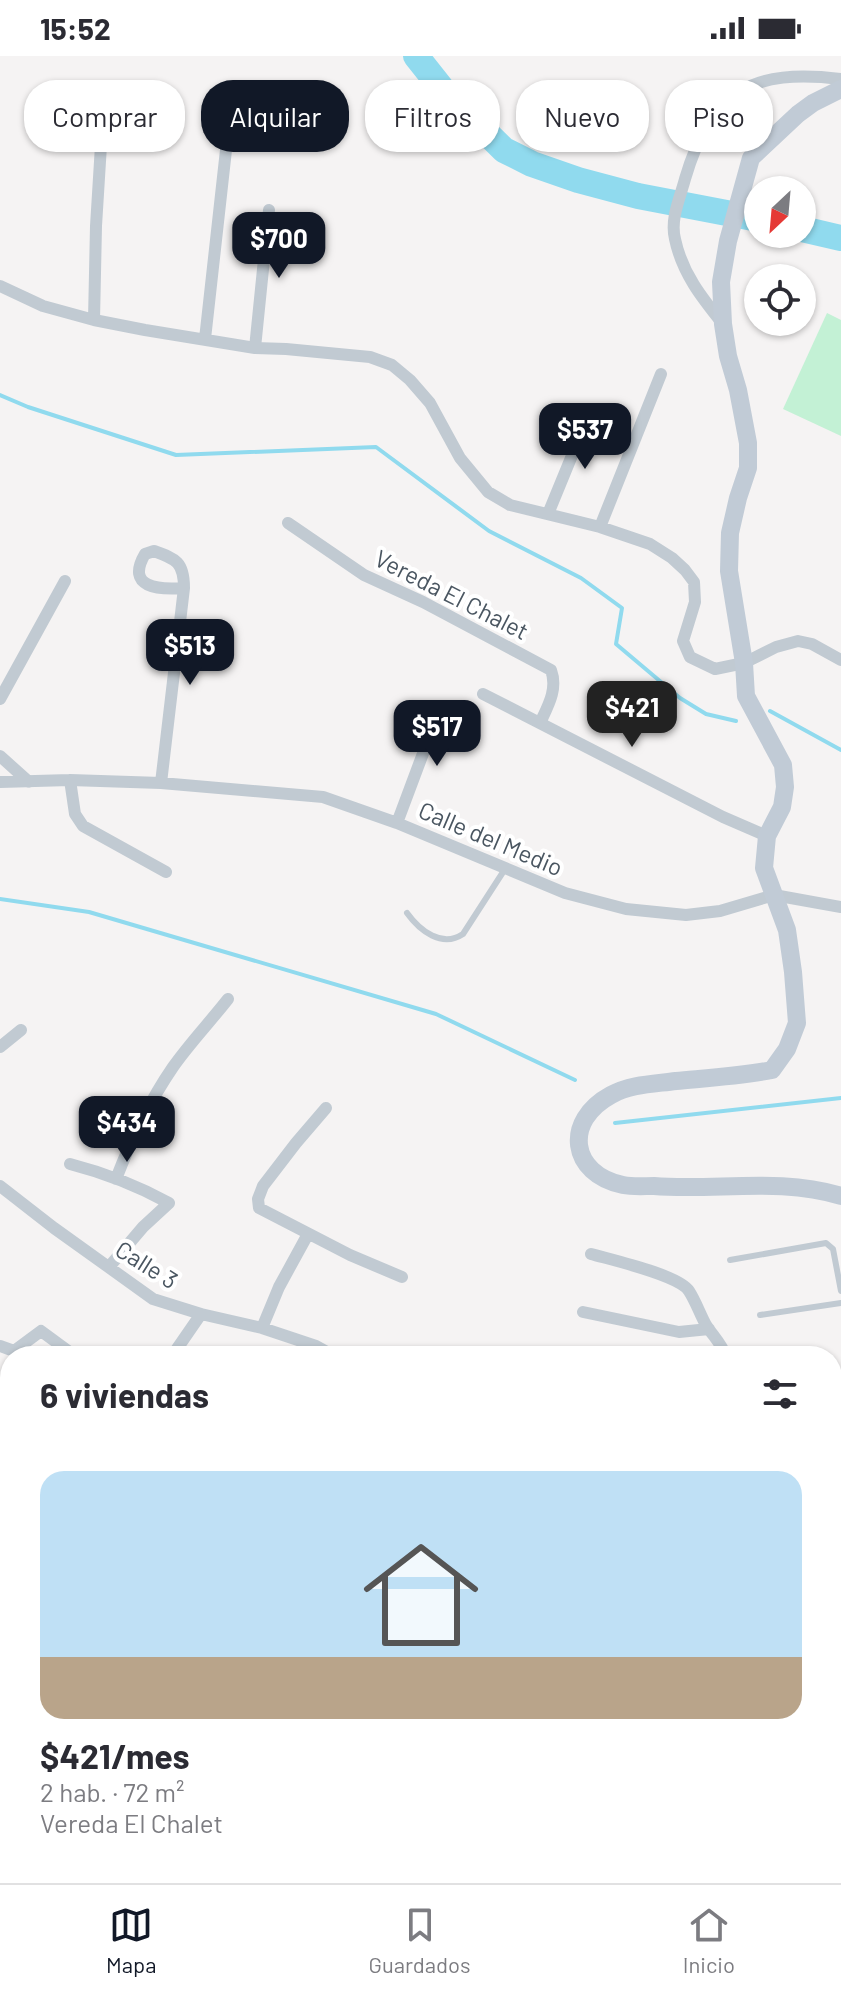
<!DOCTYPE html>
<html lang="es">
<meta charset="utf-8">
<style>
body{margin:0;font-family:Barlow,sans-serif;background:#f2f2f3;color:#2b2b33;height:100vh;display:flex;flex-direction:column;font-size:30px;white-space:nowrap}
*{box-sizing:border-box;margin:0}
p{font-size:26px;color:#7c7c81}
.icon{flex:none;width:44px;height:44px;fill:none;stroke:currentColor;stroke-width:2;stroke-linecap:round;stroke-linejoin:round}
.map{position:relative;flex:1;overflow:hidden}
.drawer{position:absolute;left:0px;top:1290px;width:842px;height:538px;display:flex;flex-direction:column;background:#fff;border-radius:32px 32px 0 0;box-shadow:0 2px 6px #0004}
.drawer>*{flex:none}
.guide{position:absolute;left:24px;top:24px;width:794px;height:72px;display:flex;gap:16px}
.needle{width:52px;rotate:206deg}
.tools{position:absolute;left:744px;top:120px;display:grid;gap:16px}
.tools a{display:grid;place-items:center;width:72px;height:72px;border-radius:50%;background:#fff;box-shadow:0 2px 6px #0004;font-size:40px}
.price{position:absolute;translate:-50% -68px;padding:0 18px;border-radius:16px;background:#111827;color:#fff;font-size:26px;line-height:52px;filter:drop-shadow(0 2px 4px #0008)}
.price::after{content:'';position:absolute;left:50%;top:48px;width:24px;height:18px;margin-left:-12px;background:inherit;clip-path:polygon(0 0,100% 0,50% 100%)}
.price.on{background:#222;color:#fff}
ul{padding:0;list-style:none}
li{display:grid;align-content:center;gap:16px;height:424px;padding:0 40px}
li span{display:grid;place-items:center;height:248px;border-radius:24px;color:#555}
li>.icon{margin-inline-start:auto}
span .icon{width:144px;height:144px;fill:#fffc;stroke-width:1}
li b{font-size:34px}
h2{display:flex;justify-content:space-between;align-items:center;height:96px;padding:0 40px;font-size:34px}
.pill{padding:0 28px;border-radius:32px;background:#fff;box-shadow:0 2px 6px #0004;font-size:28px;line-height:72px}
.pill.on{background:#111827;color:#fff}
.status{display:flex;justify-content:space-between;align-items:center;height:56px;padding:0 40px;background:#fff;direction:ltr}
.status svg{height:22px;fill:currentColor}
.menu{display:flex;justify-content:space-around;align-items:center;height:112px;border-top:2px solid #e1e1e2;background:#fff;font-size:22px;color:#7c7c81}
.menu a{display:grid;justify-items:center;gap:4px}
.menu .on{color:#111827}
.map>svg:first-child{display:block}
.green{fill:#c3f1d5}
.lines{fill:none;stroke-linecap:round;stroke-linejoin:round}
.stream{stroke:#90daee;stroke-width:4}
.river{stroke:#90daee;stroke-width:26}
.service{stroke:#c1cad2;stroke-width:6}
.minor{stroke:#c1cad2;stroke-width:12}
.secondary{stroke:#c1cbd6;stroke-width:18}
.labels{text-anchor:middle;dominant-baseline:central;stroke-width:8;stroke-linejoin:round;paint-order:stroke}
.street-label{font-size:24px;fill:#4a5661;stroke:#fff}
</style>
<div class="status"><b>15:52</b><svg viewBox="0 0 49 12"><path d="M0 12V9h3v3zM5 12V6h3v6zM10 12V3h3v9zM15 12V0h3v12zM26 1h20v11H26zM47 4h2v5h-2z"/></svg></div>
<div class="map">
<svg width="841" height="1827" viewBox="0 0 841 1827">
<rect width="100%" height="100%" fill="#f5f3f3"/>
<path class="green" d="M827,257l14,7v116l-58,-27z"/>
<g class="lines">
<path class="stream" d="M0,339l28,12 148,48 200,-8 113,84 92,47 41,30 -6,36 64,54 26,16 30,7
M770,655l71,39
M0,843l89,13 347,102 139,66
M615,1067l226,-25
M0,1643l10,1
M290,1818l11,9"/>
<path class="river" d="M416,0l27,34 61,60 28,14 46,16 60,16 120,23
M802,173l39,9"/>
<path class="service" d="M407,857c13,18 35,35 56,21l42,-65
M730,1204l96,-17 7,6 8,42
M760,1259l81,-12"/>
<path class="minor" d="M0,230l43,20 51,14 51,10 110,18 31,1 84,8 22,8 18,15 20,23 30,55 28,34 22,13 90,22 50,17 22,14 13,12 9,12 1,20 -12,39 7,16 25,12 29,-6 32,-16 22,-6 14,3 29,16
M94,264l2,-94 6,-97
M723,268c-21,-26 -41,-51 -48,-85 -5,-20 5,-41 10,-60 26,-88 67,-111 156,-100
M205,283l22,-198
M255,292l14,-138
M548,458l41,-100
M288,467l76,52 59,27 128,68c7,19 -3,36 -11,53
M600,471l61,-153
M483,638l240,123 44,19
M0,643l65,-118
M0,700l29,26
M70,724l5,34 8,12 83,46
M0,726l70,-2 91,3 162,14 74,26 168,70 61,16 60,6 34,-4 54,-16 67,12
M161,727l23,-195c0,-26 -8,-29 -30,-37l-9,3c-20,34 14,36 39,34
M397,767l40,-107
M0,991l21,-17
M326,1052l-30,35 -33,43 -5,13 1,9 91,47 52,22
M70,1108c35,9 68,22 99,39l-26,24 -34,40
M116,1123c15,-39 33,-77 57,-112 16,-23 37,-45 55,-68
M0,1130l54,42 99,71 48,15 61,14 54,18 18,10
M591,1198c21,6 88,21 98,37 7,11 11,23 17,34 7,11 15,18 20,31
M583,1256l96,20 30,-3
M262,1272l17,-41 29,-53
M0,1290l14,5 27,-20 34,25
M172,1300l29,-42
M0,1522l10,-13
M832,1657l9,3
M713,1818l9,9
M763,1818l9,9"/>
<path class="secondary" d="M841,33l-28,14 -15,11 -47,44 -23,83 -7,41 2,42 5,32 10,34 10,53v25l-10,30 -8,35 -1,38 15,92 2,33 37,69 2,22 -3,20 -15,29 -3,32 23,62 6,42 4,51 -10,26 -15,21c-31,6 -64,8 -96,11 -22,3 -45,3 -65,14 -48,26 -41,79 12,90 10,2 21,1 31,1 61,5 127,-9 187,10
M832,1469l9,3
M188,1818l4,9
M406,1818l8,9
M605,1827l2,-9"/>
</g>
<g class="labels">
<g class="street-label">
<text transform="translate(452 538) rotate(27)">Vereda El Chalet</text>
<text transform="translate(491 782) rotate(23)">Calle del Medio</text>
<text transform="translate(147 1208) rotate(32)">Calle 3</text>
</g>
</g>
</svg>
<div class="tools">
<a><svg class="needle" viewBox="-14 -14 28 28"><path d="M0-13l5 13h-10z" fill="#e53935"/><path d="M0 13l5-13h-10z" fill="#7c7c81"/></svg></a>
<a><svg class="icon" aria-label="locate" viewBox="0 0 24 24"><circle cx="12" cy="12" r="6"/><path d="M12 2v4M12 18v4M2 12h4M18 12h4"/></svg></a>
</div>
<b class="price" style="left:279px;top:224px">$700</b>
<b class="price" style="left:585px;top:415px">$537</b>
<b class="price" style="left:190px;top:631px">$513</b>
<b class="price on" style="left:632px;top:693px">$421</b>
<b class="price" style="left:437px;top:712px">$517</b>
<b class="price" style="left:127px;top:1108px">$434</b>
<div class="guide">
<a class="pill">Comprar</a>
<a class="pill on">Alquilar</a>
<a class="pill">Filtros</a>
<a class="pill">Nuevo</a>
<a class="pill">Piso</a>
</div>
<section class="drawer">
<h2>6 viviendas<svg class="icon" aria-label="filters" viewBox="0 0 24 24"><path d="M4 7h16M4 17h16"/><circle cx="9" cy="7" r="2"/><circle cx="15" cy="17" r="2"/></svg></h2>
<ul>
<li><span style="background:linear-gradient(#bfe0f5 75%,#b9a48a 0)"><svg class="icon" aria-label="home" viewBox="0 0 24 24"><path d="M3 11l9-7 9 7M6 9v11h12V9"/></svg></span><div><b>$421/mes</b><p>2 hab. · 72 m²</p><p>Vereda El Chalet</p></div></li>
</ul>
</section>
</div>
<nav class="menu">
<a class="on"><svg class="icon" aria-label="map" viewBox="0 0 24 24"><path d="M3 6l6-2 6 2 6-2v14l-6 2-6-2-6 2zM9 4v14M15 6v14"/></svg>Mapa</a>
<a><svg class="icon" aria-label="saved" viewBox="0 0 24 24"><path d="M7 4h10v16l-5-4-5 4z"/></svg>Guardados</a>
<a><svg class="icon" aria-label="home" viewBox="0 0 24 24"><path d="M3 11l9-7 9 7M6 9v11h12V9"/></svg>Inicio</a>
</nav>
